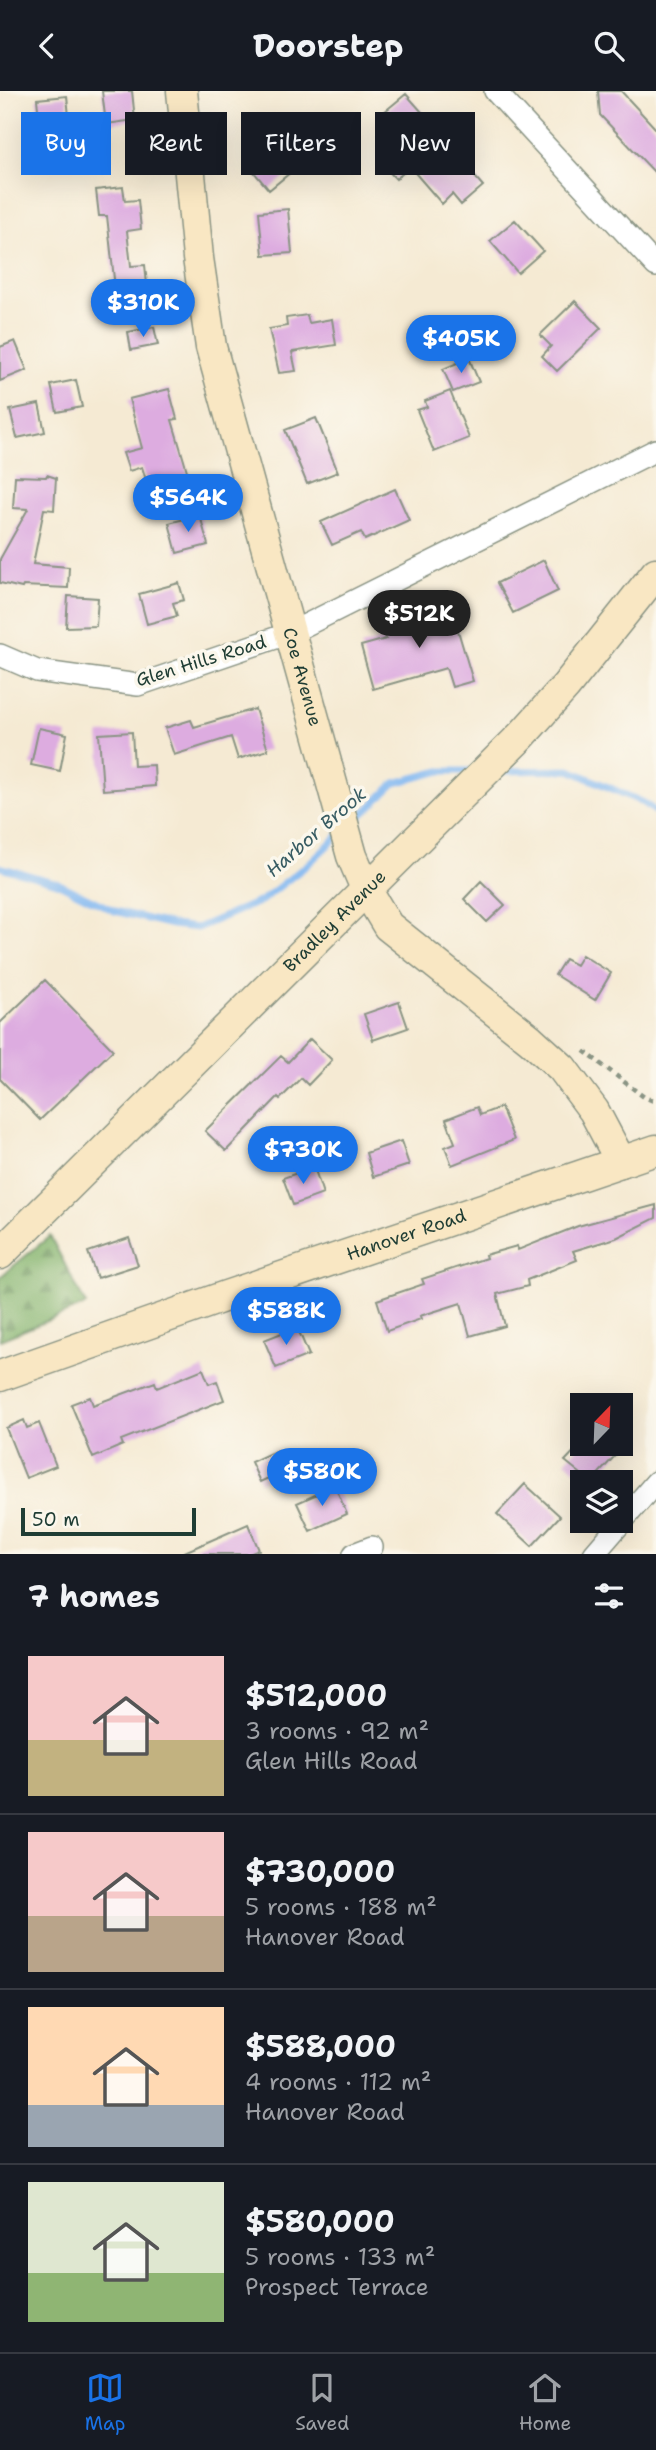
<!DOCTYPE html>
<meta charset="utf-8">
<style>
body{margin:0;font-family:"Shantell Sans",sans-serif;background:#20242c;color:#f1f3f6;height:100vh;display:flex;flex-direction:column;font-size:26px;white-space:nowrap}
*{box-sizing:border-box;margin:0}
p{font-size:23px;color:#9ea1a6}
.icon{flex:none;width:38px;height:38px;fill:none;stroke:currentColor;stroke-width:2;stroke-linecap:round;stroke-linejoin:round}
.map{position:relative;height:1463px;overflow:hidden}
.sheet{display:flex;flex-direction:column;background:#171b24;flex:1}
.sheet>*{flex:none}
.banner{position:absolute;left:21px;top:21px;width:614px;height:63px;display:flex;gap:14px}
.needle{width:46px;rotate:23deg}
.buttons{position:absolute;left:570px;top:1302px;display:grid;gap:14px}
.buttons a{display:grid;place-items:center;width:63px;height:63px;border-radius:0px;background:#171b24;box-shadow:0 7px 28px #0002;font-size:35px}
.scale{position:absolute;left:21px;bottom:18px;width:175px;box-sizing:border-box;padding-left:7px;border:4px solid #1f3d34;border-top:0;font-size:19px;line-height:24px;white-space:nowrap;color:#1f3d34;-webkit-text-stroke:5px #fbf7ec;paint-order:stroke}
.price{position:absolute;translate:-50% -60px;padding:0 16px;border-radius:24px;background:#1a73e8;color:#fff;font-size:23px;line-height:46px;filter:drop-shadow(0 2px 4px #0008)}
.price::after{content:'';position:absolute;left:50%;top:42px;width:21px;height:16px;margin-left:-10px;background:inherit;clip-path:polygon(0 0,100% 0,50% 100%)}
.price.selected{background:#222;color:#fff}
ul{padding:0;list-style:none}
li{display:flex;align-items:center;gap:21px;height:175px;padding:0 28px}
li+li{border-top:2px solid #363941}
li span{display:grid;place-items:center;flex:none;width:196px;height:140px;border-radius:0px;color:#555}
li>.icon{margin-inline-start:auto}
span .icon{width:84px;height:84px;fill:#fffc;stroke-width:1}
li b{font-size:30px}
h2{display:flex;justify-content:space-between;align-items:center;height:84px;padding:0 28px;font-size:30px}
.pill{padding:0 24px;border-radius:0px;background:#171b24;box-shadow:0 7px 28px #0002;font-size:24px;line-height:63px}
.pill.selected{background:#1a73e8;color:#fff}
header{display:flex;justify-content:space-between;align-items:center;height:91px;padding:0 28px;background:#171b24;font-size:32px;font-weight:700}
.tabs{display:flex;justify-content:space-around;align-items:center;height:98px;border-top:2px solid #363941;background:#171b24;font-size:19px;color:#9ea1a6}
.tabs a{display:grid;justify-items:center;gap:4px}
.tabs .selected{color:#1a73e8}
.map>svg:first-child{display:block}
.forest{fill:url(#forest-firs);stroke:#527850;stroke-width:2}
.lines{fill:none;stroke-linecap:round;stroke-linejoin:round}
.stream{stroke:#82b8f1;stroke-width:7}
.building{fill:#ddace0}
.street-casing{stroke:#8a9484;stroke-width:24}
.secondary-casing{stroke:#8a9484;stroke-width:33}
.path{stroke:#8a9484;stroke-width:4.5;stroke-dasharray:5 5;stroke-linecap:butt}
.street{stroke:#fff;stroke-width:21}
.secondary{stroke:#f9e7c3;stroke-width:30}
.labels{text-anchor:middle;dominant-baseline:central;stroke-width:7;stroke-linejoin:round;paint-order:stroke}
.street-label{font-size:18px;fill:#1f3d34;stroke:#fbf7ec}
.water-label{font-size:19px;font-style:italic;fill:#385c63;stroke:#fbf7ec}
</style>
<header><svg class="icon" aria-label="back" viewBox="0 0 24 24"><path d="M15 5l-7 7 7 7"/></svg>Doorstep<svg class="icon" aria-label="search" viewBox="0 0 24 24"><circle cx="10" cy="10" r="6"/><path d="M15 15l6 6"/></svg></header>
<div class="map">
<svg width="656" height="1463" viewBox="0 0 656 1463">
<defs>
<pattern id="forest-firs" width="22" height="20" patternUnits="userSpaceOnUse" patternTransform="scale(1.75)"><rect width="22" height="20" fill="#84b46d"/><path d="M5 1l3.5 6h-7zM16 11l3.5 6h-7z" fill="#6b945a"/></pattern>
</defs>
<rect width="100%" height="100%" fill="#fbf7ec"/>
<filter id="ink" filterUnits="userSpaceOnUse"><feTurbulence type="fractalNoise" baseFrequency=".0143" numOctaves="2"/><feDisplacementMap in="SourceGraphic" scale="14" xChannelSelector="R" yChannelSelector="G"/><feConvolveMatrix kernelMatrix="1 2 1 2 8 2 1 2 1" color-interpolation-filters="sRGB"/></filter>
<filter id="wash" filterUnits="userSpaceOnUse"><feTurbulence type="fractalNoise" baseFrequency=".00686" numOctaves="4" result="noise"/><feDisplacementMap in="SourceGraphic" scale="28" xChannelSelector="R" yChannelSelector="G"/><feGaussianBlur stdDeviation="1.57" result="paint"/><feColorMatrix in="noise" values="0 0 0 0 0 0 0 0 0 0 0 0 0 0 0 0 0 1.4 0 .05"/><feComposite in="paint" operator="in"/></filter>
<g filter="url(#wash)">
<rect width="100%" height="100%" fill="#f5ead3"/>
<path class="forest" d="M50,1145l36,69 -86,35v-63z"/>
<g class="lines">
<path class="stream" d="M499,680l71,-1 74,33 12,9
M352,733l43,-41 45,-12h33
M0,776l57,16 58,28 57,14 25,3 64,-27 46,-36 31,-29"/>
</g>
<g id="blocks">
<path class="building" d="M102,0h30l3,29 -29,4z
M598,0h23l35,38v45l-56,-59z
M406,3l23,26 -2,2 56,64 -22,19 -9,-11 -10,10 -32,-37 -14,12 -14,-15 27,-23 -25,-29z
M67,5l3,31 -30,2 -3,-30z
M271,56l20,25 -22,18 -21,-25z
M123,96l2,14 13,-1 3,29 -14,2 4,35 14,-1 3,29 -32,3 -9,-81h-8l-3,-26z
M288,118l4,44 -29,2 -4,-43z
M515,129l28,31 -25,22 -28,-32z
M575,210l26,27 -44,43 -15,-15 9,-10 -11,-11z
M307,224l2,8 23,-4 4,26 -44,7 4,19 -17,2 -10,-44 18,-3 -1,-8z
M154,236l4,18 -27,5 -3,-18z
M15,250l12,29 -27,11v-34z
M469,267l10,24 -26,10 -10,-23z
M76,289l6,27 -25,5 -6,-27z
M169,298l8,30 -5,1 18,61 -40,12 -8,-26 -13,4 -6,-18 19,-5 -13,-49z
M450,300l19,47 -35,14 -17,-42 10,-3 -2,-6z
M39,313l6,28 -28,6 -7,-28z
M316,327l22,54 -31,12 -22,-54z
M47,384l9,3 -2,32 -10,-1 -11,55 36,3 -1,21 -45,-2 -1,2 -22,-5v-24l28,-50 -15,-1 2,-32 31,1z
M395,398l14,31 -44,20 -4,-8 -29,13 -11,-23z
M200,424l8,30 -31,8 -8,-30z
M544,469l14,31 -45,22 -16,-30z
M179,492l5,17 -11,3 4,13 -30,8 -8,-30z
M68,505l30,2 -2,28 -30,1z
M448,506l25,84 -21,6 -6,-19 -73,21 -12,-43 25,-7 -3,-8 46,-13 -4,-14z
M255,618l13,41 -30,9 -7,-22 -57,18 -9,-27 26,-8 3,7z
M39,637l28,6 -7,37 -29,-6z
M132,641l2,34 20,-1 1,21 -52,4 -4,-56z
M481,790l24,24 -18,17 -23,-23z
M582,864l29,18 -16,27 -40,-25 10,-16 11,6z
M45,889l68,70 -73,70 -40,-41v-56z
M399,911l9,26 -35,12 -9,-26z
M310,948l22,21 -24,25 -7,-7 -21,21 -2,-2 -52,54 -21,-20 76,-75 7,6z
M477,1016l3,8 21,-8 13,33 -62,25 -7,-18 10,-4 -9,-24z
M401,1050l8,24 -36,12 -7,-24z
M314,1076l9,27 -30,11 -10,-27z
M656,1114v13l-40,20 -43,13 4,9 -50,20 1,6 -31,8 8,32 -35,10 -9,-33 -41,13 1,3 -34,12 -10,-31 47,-16 -2,-5 64,-21 -1,-3 32,-9 1,4 60,-24z
M129,1147l9,27 -41,13 -9,-26z
M297,1236l12,28 -33,13 -12,-28z
M203,1278l6,15 8,-3 7,19 -103,40 2,5 -30,13 -22,-54 19,-7 3,8 62,-23 2,6z
M24,1329l3,8 12,-5 17,43 -30,12 -20,-50z
M581,1353h45l-35,38 -26,-21z
M277,1359l9,20 -26,12 -9,-20z
M525,1393l35,32 -28,30 -35,-32z
M335,1395l12,28 -37,17 -13,-28z
M248,1433l11,26 -10,4h-69z"/>
</g>
</g>
<g filter="url(#ink)">
<use href="#blocks" fill-opacity="0" stroke="#8a9484" stroke-width="2"/>
<g class="lines">
<g class="street-casing">
<path id="street" d="M495,0l161,175
M0,564l37,16 101,14 152,-52 366,-183
M354,1463l18,-7
M594,1463l62,-72"/>
</g>
<g class="secondary-casing">
<g id="secondary">
<path id="s1" d="M182,0l16,167 13,89 141,509 15,35 21,35 142,113 32,29 32,43 27,51"/>
<path id="s2" d="M0,1163l522,-519 44,-49 90,-113"/>
<path id="s3" d="M0,1285l226,-80 430,-146"/>
</g>
</g>
<path class="path" d="M584,960l60,46 12,5"/>
<use href="#street" class="street"/>
<use href="#secondary" class="secondary"/>
</g>
</g>
<g class="labels">
<g class="street-label">
<text transform="translate(201 570) rotate(-17)">Glen Hills Road</text>
<text stroke="none"><textPath href="#s1" startOffset="600">Coe Avenue</textPath></text>
<text stroke="none"><textPath href="#s2" startOffset="472">Bradley Avenue</textPath></text>
<text stroke="none"><textPath href="#s3" startOffset="430">Hanover Road</textPath></text>
</g>
<g class="water-label">
<text transform="translate(316 741) rotate(-41)">Harbor Brook</text>
</g>
</g>
</svg>
<div class="buttons">
<a><svg class="needle" viewBox="-14 -14 28 28"><path d="M0-13l5 13h-10z" fill="#e53935"/><path d="M0 13l5-13h-10z" fill="#9ea1a6"/></svg></a>
<a><svg class="icon" aria-label="layers" viewBox="0 0 24 24"><path d="M12 4l9 5-9 5-9-5zM3 14l9 5 9-5"/></svg></a>
</div>
<div class="scale">50 m</div>
<b class="price" style="left:143px;top:248px">$310K</b>
<b class="price" style="left:461px;top:284px">$405K</b>
<b class="price" style="left:188px;top:443px">$564K</b>
<b class="price selected" style="left:419px;top:559px">$512K</b>
<b class="price" style="left:303px;top:1095px">$730K</b>
<b class="price" style="left:286px;top:1256px">$588K</b>
<b class="price" style="left:322px;top:1417px">$580K</b>
<div class="banner">
<a class="pill selected">Buy</a>
<a class="pill">Rent</a>
<a class="pill">Filters</a>
<a class="pill">New</a>
</div>
</div>
<section class="sheet">
<h2>7 homes<svg class="icon" aria-label="filters" viewBox="0 0 24 24"><path d="M4 7h16M4 17h16"/><circle cx="9" cy="7" r="2"/><circle cx="15" cy="17" r="2"/></svg></h2>
<ul>
<li><span style="background:linear-gradient(#f6c9c9 60%,#c2b280 0)"><svg class="icon" aria-label="home" viewBox="0 0 24 24"><path d="M3 11l9-7 9 7M6 9v11h12V9"/></svg></span><div><b>$512,000</b><p>3 rooms · 92 m²</p><p>Glen Hills Road</p></div></li>
<li><span style="background:linear-gradient(#f6c9c9 60%,#b9a48a 0)"><svg class="icon" aria-label="home" viewBox="0 0 24 24"><path d="M3 11l9-7 9 7M6 9v11h12V9"/></svg></span><div><b>$730,000</b><p>5 rooms · 188 m²</p><p>Hanover Road</p></div></li>
<li><span style="background:linear-gradient(#ffd9b3 70%,#9aa5b1 0)"><svg class="icon" aria-label="home" viewBox="0 0 24 24"><path d="M3 11l9-7 9 7M6 9v11h12V9"/></svg></span><div><b>$588,000</b><p>4 rooms · 112 m²</p><p>Hanover Road</p></div></li>
<li><span style="background:linear-gradient(#dfe7d0 65%,#8fb573 0)"><svg class="icon" aria-label="home" viewBox="0 0 24 24"><path d="M3 11l9-7 9 7M6 9v11h12V9"/></svg></span><div><b>$580,000</b><p>5 rooms · 133 m²</p><p>Prospect Terrace</p></div></li>
</ul>
</section>
<nav class="tabs">
<a class="selected"><svg class="icon" aria-label="map" viewBox="0 0 24 24"><path d="M3 6l6-2 6 2 6-2v14l-6 2-6-2-6 2zM9 4v14M15 6v14"/></svg>Map</a>
<a><svg class="icon" aria-label="saved" viewBox="0 0 24 24"><path d="M7 4h10v16l-5-4-5 4z"/></svg>Saved</a>
<a><svg class="icon" aria-label="home" viewBox="0 0 24 24"><path d="M3 11l9-7 9 7M6 9v11h12V9"/></svg>Home</a>
</nav>
